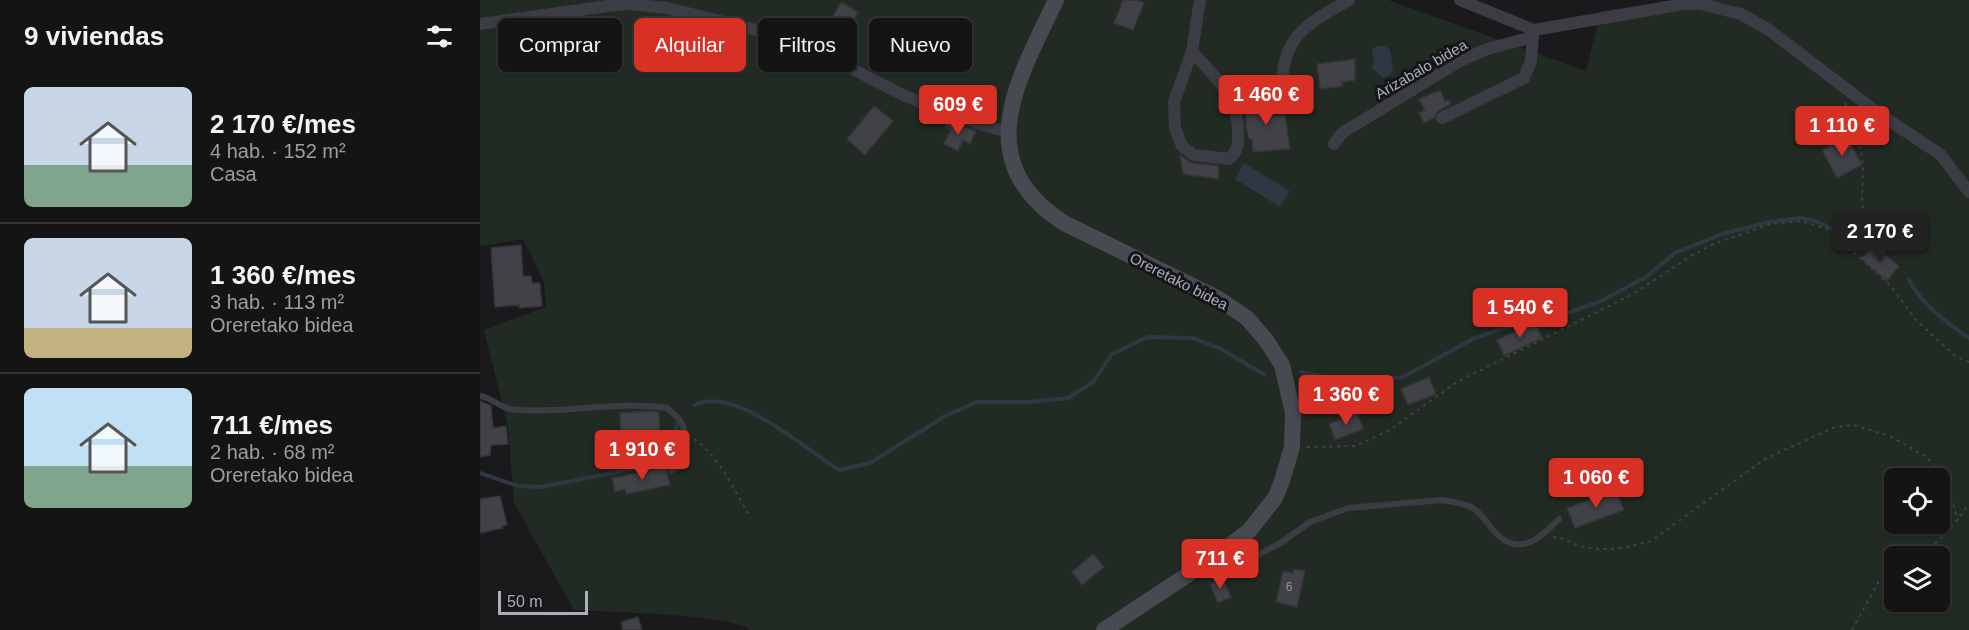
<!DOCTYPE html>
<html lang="es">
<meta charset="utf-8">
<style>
body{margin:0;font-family:Helvetica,sans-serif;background:#212122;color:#f1f3f6;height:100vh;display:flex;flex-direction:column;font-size:22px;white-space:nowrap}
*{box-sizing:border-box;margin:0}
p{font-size:20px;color:#9d9ea0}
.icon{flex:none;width:33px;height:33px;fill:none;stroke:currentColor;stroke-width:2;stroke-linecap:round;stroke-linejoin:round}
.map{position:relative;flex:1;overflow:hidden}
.sheet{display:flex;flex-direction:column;background:#141415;width:480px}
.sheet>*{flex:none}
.banner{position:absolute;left:18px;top:18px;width:570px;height:54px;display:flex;gap:12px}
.tools{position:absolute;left:1404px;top:468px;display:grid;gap:12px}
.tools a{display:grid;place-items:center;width:66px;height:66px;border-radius:9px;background:#141415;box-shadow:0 2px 4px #0004,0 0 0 2px #333334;font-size:30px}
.scale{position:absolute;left:18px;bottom:15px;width:90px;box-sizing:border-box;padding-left:6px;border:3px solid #abafbd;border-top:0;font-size:16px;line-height:21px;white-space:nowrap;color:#abafbd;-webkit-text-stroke:4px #151517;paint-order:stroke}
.price{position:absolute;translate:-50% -51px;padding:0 14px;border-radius:6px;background:#d93025;color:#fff;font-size:20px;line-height:39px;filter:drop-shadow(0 2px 3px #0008)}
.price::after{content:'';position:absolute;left:50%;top:36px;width:18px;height:14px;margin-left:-9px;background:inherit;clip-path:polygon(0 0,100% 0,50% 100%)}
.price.on{background:#222;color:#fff}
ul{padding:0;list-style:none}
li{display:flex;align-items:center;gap:18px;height:150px;padding:0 24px}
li+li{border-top:2px solid #333334}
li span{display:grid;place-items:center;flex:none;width:168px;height:120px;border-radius:9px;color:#555}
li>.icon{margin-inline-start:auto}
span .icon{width:72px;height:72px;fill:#fffc;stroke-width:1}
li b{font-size:26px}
h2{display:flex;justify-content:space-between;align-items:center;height:72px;padding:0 24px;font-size:26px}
.chip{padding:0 21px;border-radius:9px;background:#141415;box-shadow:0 2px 4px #0004,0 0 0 2px #333334;font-size:21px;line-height:54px}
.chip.on{background:#d93025;color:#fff}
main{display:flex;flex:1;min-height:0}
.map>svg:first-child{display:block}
.green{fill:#212b23;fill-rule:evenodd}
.water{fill:#2e3742}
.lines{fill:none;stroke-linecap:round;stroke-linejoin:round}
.stream{stroke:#2e3742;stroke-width:4}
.building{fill:#414247;stroke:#343439;stroke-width:1.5}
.path{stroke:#404249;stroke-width:2;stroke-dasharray:3 4.5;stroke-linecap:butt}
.service{stroke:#3c3d44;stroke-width:6}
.minor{stroke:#3c3d44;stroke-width:12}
.secondary{stroke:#484a52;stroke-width:16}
.labels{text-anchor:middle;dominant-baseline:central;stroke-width:6;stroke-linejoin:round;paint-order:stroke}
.number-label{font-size:12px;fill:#9094a0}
.street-label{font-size:15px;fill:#abafbd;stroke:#151517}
</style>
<main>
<section class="sheet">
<h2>9 viviendas<svg class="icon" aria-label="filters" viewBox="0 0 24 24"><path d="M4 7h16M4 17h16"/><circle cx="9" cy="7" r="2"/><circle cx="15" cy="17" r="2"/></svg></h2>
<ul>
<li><span style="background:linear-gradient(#c9d6e8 65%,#7fa58c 0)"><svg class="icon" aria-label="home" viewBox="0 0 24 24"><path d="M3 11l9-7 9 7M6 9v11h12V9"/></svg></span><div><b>2 170 €/mes</b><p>4 hab. · 152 m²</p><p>Casa</p></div></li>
<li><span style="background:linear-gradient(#c9d6e8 75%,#c2b280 0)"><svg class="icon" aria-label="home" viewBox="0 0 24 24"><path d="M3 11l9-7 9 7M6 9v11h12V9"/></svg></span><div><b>1 360 €/mes</b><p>3 hab. · 113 m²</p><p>Oreretako bidea</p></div></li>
<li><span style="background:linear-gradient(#bfe0f5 65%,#7fa58c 0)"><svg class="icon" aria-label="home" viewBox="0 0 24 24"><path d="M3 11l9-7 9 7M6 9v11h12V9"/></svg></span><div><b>711 €/mes</b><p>2 hab. · 68 m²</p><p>Oreretako bidea</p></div></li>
</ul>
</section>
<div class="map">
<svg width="1489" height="630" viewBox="0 0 1489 630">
<rect width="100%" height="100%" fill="#1a1a1c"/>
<path class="green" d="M0,0h908l198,71 15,-60 78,-11h290v630h-1218c-20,-16 -144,-18 -177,-20l-60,-107 -6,-77 -24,-96 62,-23 -2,-25 -21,-43 -43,7zM1414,478h46v46h-46zM1414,556h46v46h-46z"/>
<path class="water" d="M896,46h8l6,3 3,21 -3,5 -7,3 -12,-11 3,-4 -2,-13z
M764,163l46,28 -10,16 -45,-28z"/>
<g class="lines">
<path class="stream" d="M1429,280c14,26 36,41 60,58
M822,372l26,6 31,3 44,-4 70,-38 50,-18 35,-5 41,-14 47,-25 29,-24 47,-19 47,-12 32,-4 12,2 40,18
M215,405c40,-20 110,44 144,65l31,-7 75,-47 32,-14h53l38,-4 25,-16 19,-28 36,-17 45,1 28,11 44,26
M0,473l38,13 24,1 120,-24 7,-7 8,-33"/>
</g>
<path class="building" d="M643,0h14l7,3 -11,27 -19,-7z
M361,2l17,10 -17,32 -5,-2 -2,4 -13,-8z
M875,59v21l-13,2 1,4 -23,3 -3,-25z
M960,90l5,11 4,-1 2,4 -13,7 -4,7 -10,5 -5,-10 6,-3 -6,-11z
M790,97l2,19 13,-1 5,34 -37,3 -1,-13h-3l-3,-12 -1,-27z
M394,106l19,15 -28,34 -18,-16z
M468,121l28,10 -6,13 -7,-4 -5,11 -14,-7 7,-14 -6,-3z
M1367,137l15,28 -25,13 -15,-28z
M700,155l12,8 27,3 -1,13 -35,-5z
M41,245l2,31h8l1,7h8l2,23 -23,2v-3l-24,2 -4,-59z
M1393,245l26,21 -12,15 -26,-22z
M1055,322l7,16 -38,18 -7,-16z
M949,377l7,17 -28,11 -7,-16z
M0,401l11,5 2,22 13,-2 2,18 -17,1 -1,10 -10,2z
M168,411l11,1 1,38 -38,3 -2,-40z
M877,413l6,16 -28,11 -6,-16z
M186,467l4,18 -44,9 -1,-5 -10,3 -3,-14z
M1136,490l8,20 -49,18 -8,-20z
M20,496l7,29 -5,1 1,2 -23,5v-34z
M613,554l11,13 -22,18 -10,-13z
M814,569l11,2 -8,36 -21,-5 7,-31 10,2z
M743,578l8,19 -13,6 -8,-19z
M158,617l4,13h-19l-2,-8z"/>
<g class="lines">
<path class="path" d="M1365,103l13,34 5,27 -1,37 4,33 -10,21
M214,439c26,18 40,52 57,79
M827,447l49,-1 34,-16 67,-48 176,-88 58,-38 22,-12 57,-20 32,-3 28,9 61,56 24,33 40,37 14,6
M1073,537c12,0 20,8 31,10 21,5 47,0 67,-6l114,-82 70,-32 18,-2 37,11 37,21 20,26 11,37
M1436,556c24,-13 37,-30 53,-52
M1372,630l27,-49 15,-13"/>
<path class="service" d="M0,396c16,3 21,14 38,14 49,3 99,-9 149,-2 22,16 22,32 14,57l-10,6
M737,557l13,9 17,-5 35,-19 28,-20 38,-14 95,-8c9,2 19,3 28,7 13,7 18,21 29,30 23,19 43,-2 59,-18"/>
<path class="minor" d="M980,0l74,30 150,-26h16l41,10 28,16 109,83 63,42 28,37
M0,24l128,-18 22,-2 37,4 106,26 31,10 101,52 71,27 32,9
M712,51c26,31 48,44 46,88 0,8 -2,15 -9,20l-35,-4 -12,-9 -7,-18 -1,-26 18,-51 8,-51
M814,98l-12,-14c1,-50 29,-62 67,-84
M962,118l82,-40 7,-17 2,-24
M854,144l8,-11 118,-72 27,-12 46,-12 1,-7"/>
<path class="secondary" d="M576,0c-38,80 -88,161 8,223l155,76 28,19 19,22 16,25 11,48 -1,34 -10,34 -7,17 -26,33 -33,25 -112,74"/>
</g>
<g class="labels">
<g class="number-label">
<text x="809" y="587">6</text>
</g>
<g class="street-label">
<text transform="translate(941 69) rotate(-30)">Arizabalo bidea</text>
<text transform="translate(699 281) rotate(27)">Oreretako bidea</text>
</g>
</g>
</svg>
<div class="tools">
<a><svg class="icon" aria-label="locate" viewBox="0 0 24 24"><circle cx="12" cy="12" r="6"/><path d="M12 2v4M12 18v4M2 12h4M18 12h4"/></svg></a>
<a><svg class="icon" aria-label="layers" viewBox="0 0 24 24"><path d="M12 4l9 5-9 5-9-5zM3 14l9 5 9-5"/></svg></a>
</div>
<div class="scale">50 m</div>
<b class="price" style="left:786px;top:126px">1 460 €</b>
<b class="price" style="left:478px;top:136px">609 €</b>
<b class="price" style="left:1362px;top:157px">1 110 €</b>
<b class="price on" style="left:1400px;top:263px">2 170 €</b>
<b class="price" style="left:1040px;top:339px">1 540 €</b>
<b class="price" style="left:866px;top:426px">1 360 €</b>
<b class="price" style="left:162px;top:481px">1 910 €</b>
<b class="price" style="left:1116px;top:509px">1 060 €</b>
<b class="price" style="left:740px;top:590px">711 €</b>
<div class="banner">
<a class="chip">Comprar</a>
<a class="chip on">Alquilar</a>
<a class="chip">Filtros</a>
<a class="chip">Nuevo</a>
</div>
</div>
</main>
